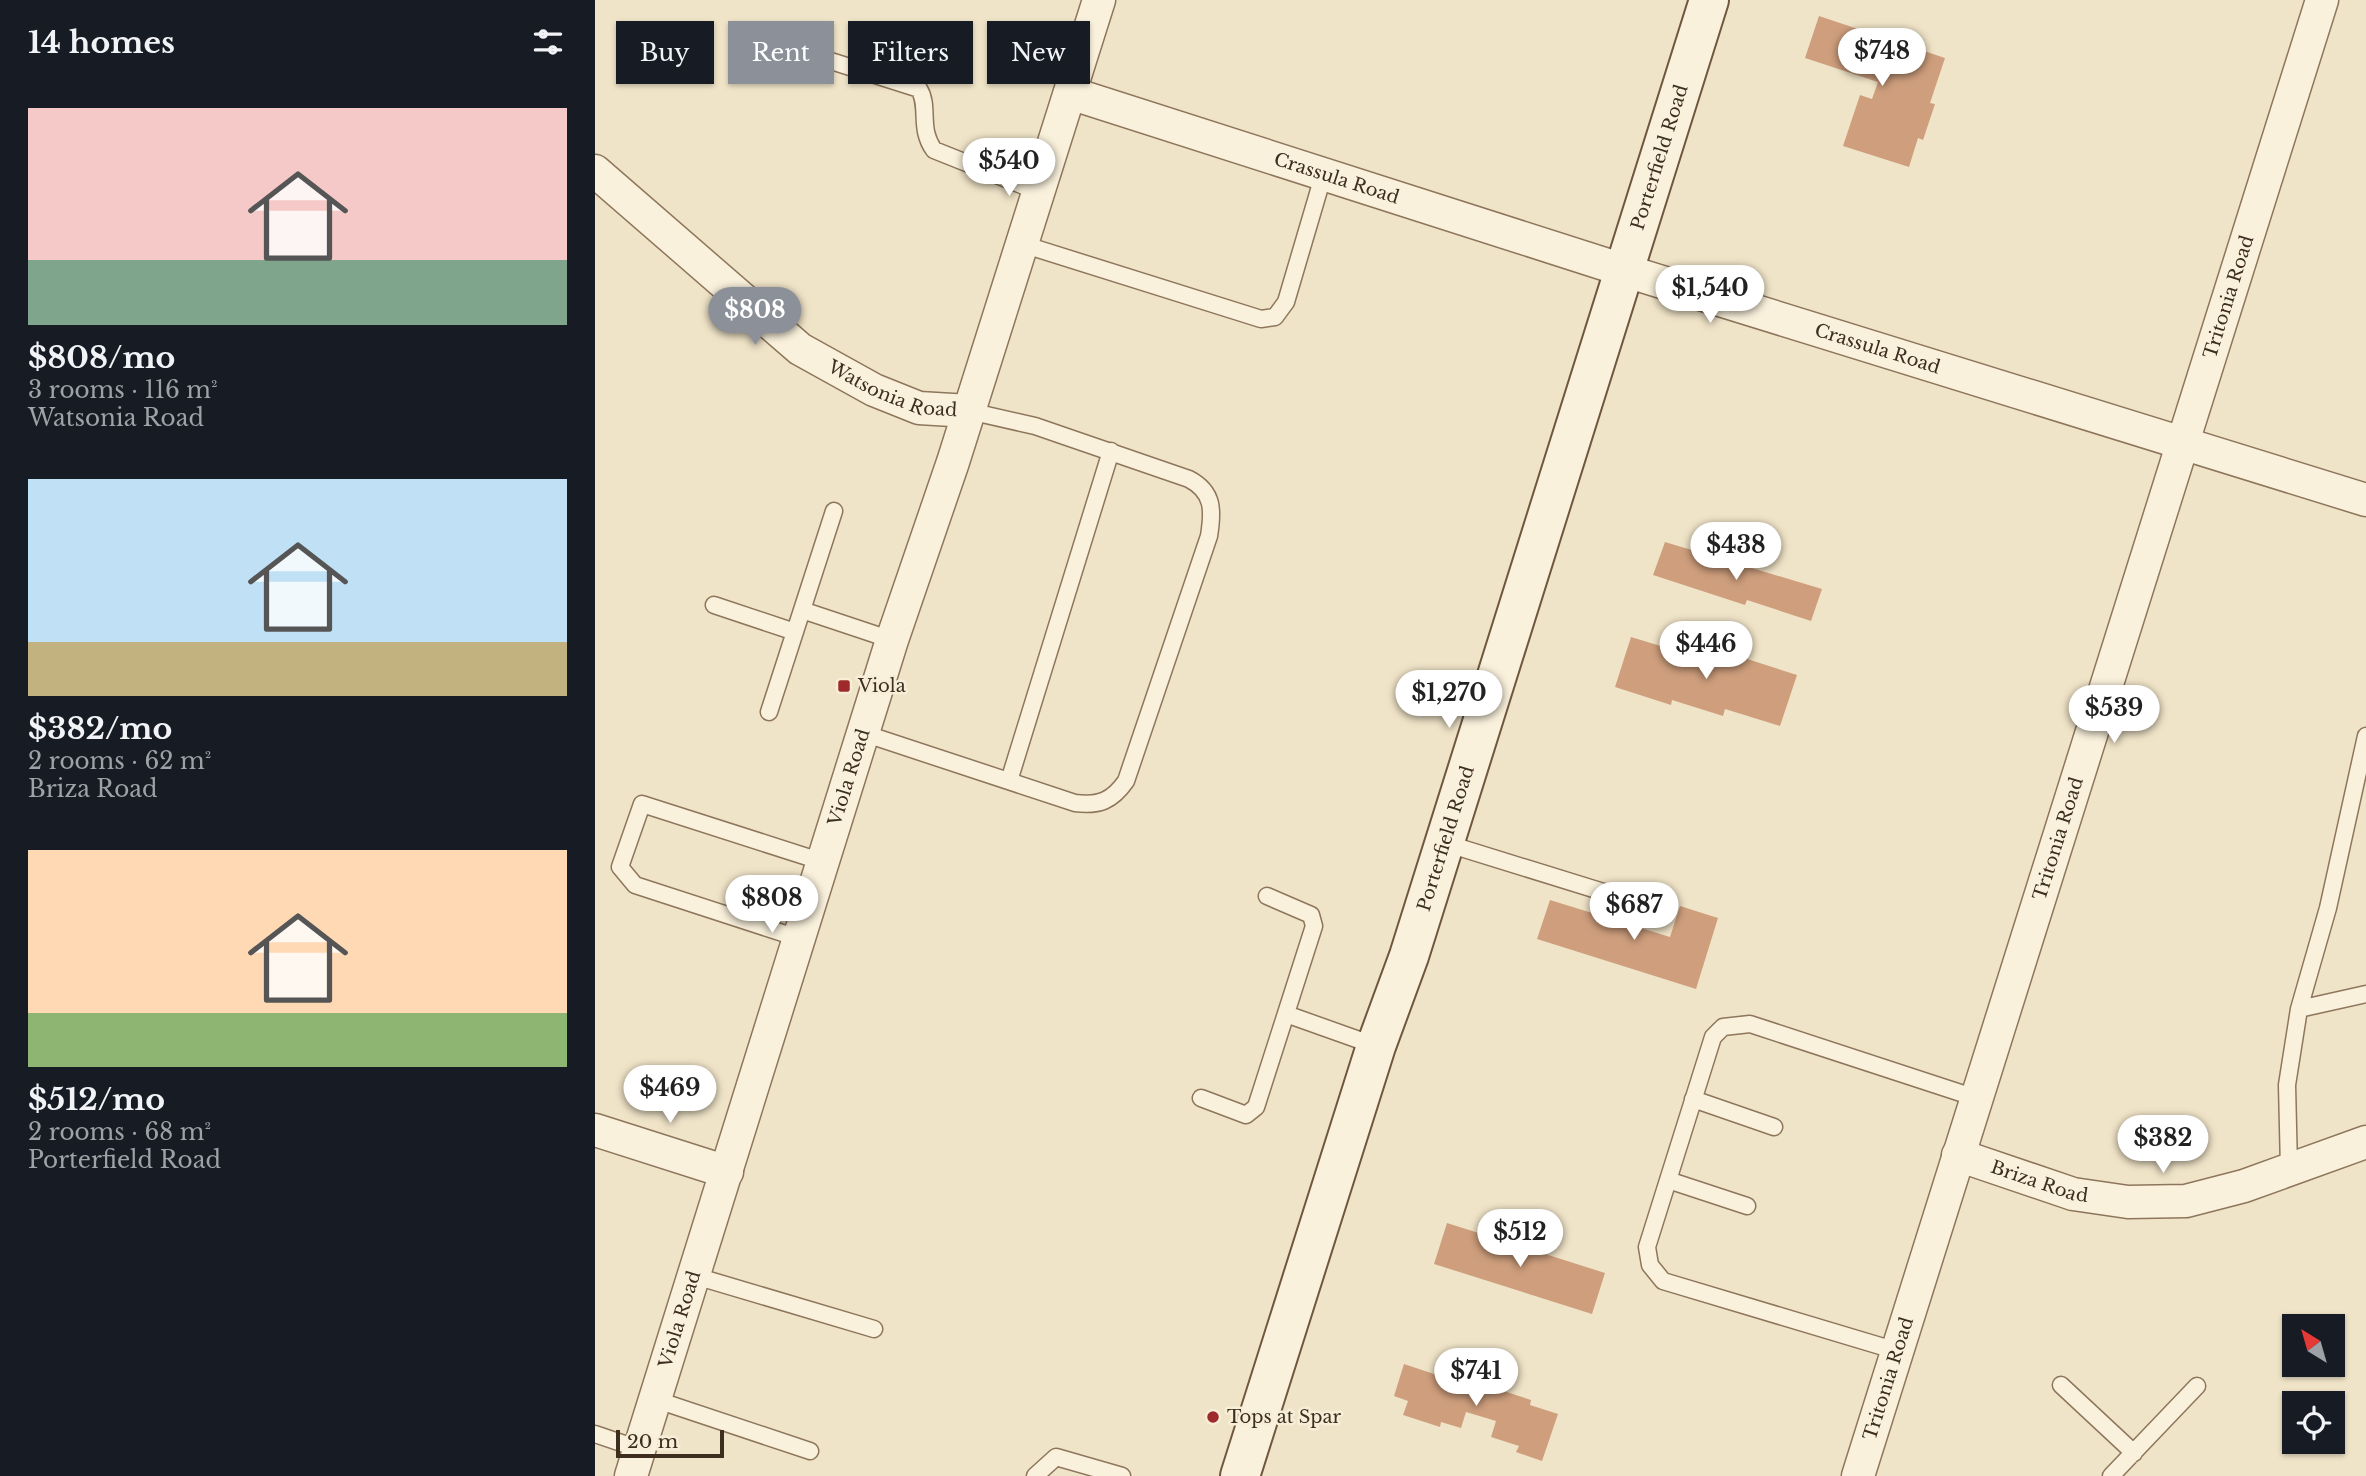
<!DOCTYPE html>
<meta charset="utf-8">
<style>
body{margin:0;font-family:"Libre Baskerville",serif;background:#20242c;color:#f1f3f6;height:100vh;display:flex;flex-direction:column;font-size:26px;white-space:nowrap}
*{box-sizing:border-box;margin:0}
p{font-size:23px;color:#9ea1a6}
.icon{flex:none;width:38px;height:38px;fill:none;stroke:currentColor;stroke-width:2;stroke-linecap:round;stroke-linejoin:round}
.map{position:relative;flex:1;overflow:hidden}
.sheet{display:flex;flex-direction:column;background:#171b24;width:595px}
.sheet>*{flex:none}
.banner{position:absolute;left:21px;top:21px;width:665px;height:63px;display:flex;gap:14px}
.needle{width:46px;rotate:323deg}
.controls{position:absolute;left:1687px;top:1314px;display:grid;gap:14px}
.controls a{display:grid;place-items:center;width:63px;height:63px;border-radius:0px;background:#171b24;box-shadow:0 2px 5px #0004;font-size:35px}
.scale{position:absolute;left:21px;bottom:18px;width:108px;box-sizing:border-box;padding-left:7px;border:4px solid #3d2e20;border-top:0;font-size:19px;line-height:24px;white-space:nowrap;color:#3d2e20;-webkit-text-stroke:5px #f7eed8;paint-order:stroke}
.price{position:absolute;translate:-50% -60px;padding:0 16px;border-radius:24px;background:#fff;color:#222;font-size:23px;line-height:46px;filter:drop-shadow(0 2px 4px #0008)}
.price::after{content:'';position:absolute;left:50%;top:42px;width:21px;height:16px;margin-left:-10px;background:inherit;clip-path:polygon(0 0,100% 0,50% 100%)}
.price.active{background:#8c9099;color:#fff}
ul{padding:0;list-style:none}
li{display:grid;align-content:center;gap:14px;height:371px;padding:0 28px}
li span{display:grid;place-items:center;height:217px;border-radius:0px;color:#555}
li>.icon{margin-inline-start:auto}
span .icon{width:126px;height:126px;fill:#fffc;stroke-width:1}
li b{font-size:30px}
h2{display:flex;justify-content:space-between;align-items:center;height:84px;padding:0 28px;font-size:30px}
.tag{padding:0 24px;border-radius:0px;background:#171b24;box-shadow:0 2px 5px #0004;font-size:24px;line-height:63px}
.tag.active{background:#8c9099;color:#fff}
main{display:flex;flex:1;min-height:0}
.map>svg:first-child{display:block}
.building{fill:#cf9f7d}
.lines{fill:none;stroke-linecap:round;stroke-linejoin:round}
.lane-casing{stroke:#8d765c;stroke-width:19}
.street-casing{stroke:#8d765c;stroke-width:35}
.secondary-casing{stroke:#6f573f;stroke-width:42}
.lane{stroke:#faf1dc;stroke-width:16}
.street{stroke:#faf1dc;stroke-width:32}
.secondary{stroke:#faf1dc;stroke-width:38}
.poi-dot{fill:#9e2a2b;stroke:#f7eed8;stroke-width:2.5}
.labels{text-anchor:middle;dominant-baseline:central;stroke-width:5;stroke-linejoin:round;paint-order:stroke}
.street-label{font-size:18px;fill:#3d2e20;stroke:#f7eed8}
.poi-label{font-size:18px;fill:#3d2e20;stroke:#f7eed8;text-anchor:start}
</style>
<main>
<section class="sheet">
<h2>14 homes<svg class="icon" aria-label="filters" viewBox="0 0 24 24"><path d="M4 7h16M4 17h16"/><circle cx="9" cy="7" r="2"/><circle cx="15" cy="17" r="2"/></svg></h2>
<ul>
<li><span style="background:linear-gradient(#f6c9c9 70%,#7fa58c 0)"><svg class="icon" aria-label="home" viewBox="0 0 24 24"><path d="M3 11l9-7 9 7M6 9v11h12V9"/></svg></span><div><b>$808/mo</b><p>3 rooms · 116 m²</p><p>Watsonia Road</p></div></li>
<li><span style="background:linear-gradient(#bfe0f5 75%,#c2b280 0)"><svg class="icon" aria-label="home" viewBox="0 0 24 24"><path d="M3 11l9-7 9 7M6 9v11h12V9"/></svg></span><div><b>$382/mo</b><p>2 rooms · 62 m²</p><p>Briza Road</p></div></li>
<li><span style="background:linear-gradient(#ffd9b3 75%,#8fb573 0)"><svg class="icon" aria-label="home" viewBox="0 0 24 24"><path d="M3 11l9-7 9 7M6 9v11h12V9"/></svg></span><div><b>$512/mo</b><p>2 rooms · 68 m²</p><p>Porterfield Road</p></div></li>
</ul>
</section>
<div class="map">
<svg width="1771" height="1476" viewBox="0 0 1771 1476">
<rect width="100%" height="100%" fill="#f0e4c8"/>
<path class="building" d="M1224,16l126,42 -15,45 5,1 -12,36 -5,-2 -9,29 -66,-21 17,-51 12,4 6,-17 -73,-24z
M1070,542l157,47 -11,32 -64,-21 -2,5 -92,-30z
M1036,637l56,17 2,-7 51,15 1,-5 56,18 -17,51 -55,-17 -2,7 -51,-16 -1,5 -56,-18z
M955,900l120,37 10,-31 38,12 -22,71 -159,-50z
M852,1223l158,50 -13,41 -158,-50z
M809,1364l42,14 2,-5 83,27 -1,5 28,9 -16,47 -26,-9 3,-6 -28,-9 5,-16 -30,-9 -5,16 -20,-6 -1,5 -37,-12 5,-14 -14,-5z"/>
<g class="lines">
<g class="lane-casing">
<path id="lane" d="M217,55l107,34c11,18 -1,39 15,61l105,42
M427,244l239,75 14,-2 11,-15 38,-129
M119,605l81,27
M207,610l90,30
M174,712l65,-201
M268,733l212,70c24,3 37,-2 51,-22l83,-245c4,-25 5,-44 -20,-57l-154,-53 -66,-15
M414,781l102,-330
M850,843l210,65
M203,938l-163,-53 -15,-18 22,-63 181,58
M1704,1009l67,-15
M691,1014l90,32
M606,1098l45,17 10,-8 58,-181 -3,-11 -44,-19
M1098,1099l81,28
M1694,1169l-2,-84 12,-76 29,-101 38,-172
M1073,1180l79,26
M97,1275l182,54
M1302,1351l-234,-70 -13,-16 -3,-18 66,-210 10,-10 27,-3 226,74
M1466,1385l73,68
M59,1399l156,52
M0,1434l44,15
M440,1476l21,-19 66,19
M1516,1476l86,-90"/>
</g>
<g class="street-casing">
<g id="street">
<path id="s1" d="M475,93l553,177 743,230"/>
<path id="s2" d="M0,171l205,178 74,41 45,18 50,3"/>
<path d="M0,1130l132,42"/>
<path id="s3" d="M1363,1155l115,39 55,8 58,-1 58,-15 122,-44"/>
<path id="s4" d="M36,1476l261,-836 61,-178 146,-462"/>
<path id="s5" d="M1263,1476l464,-1476"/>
</g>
</g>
<g class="secondary-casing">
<g id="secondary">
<path id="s6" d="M645,1476l136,-430 33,-90 300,-956"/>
</g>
</g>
<use href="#lane" class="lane"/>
<use href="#street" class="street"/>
<use href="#secondary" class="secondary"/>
</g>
<g class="poi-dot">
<rect x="242" y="679" width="14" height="14" rx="3.5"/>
<circle cx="618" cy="1417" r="7"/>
</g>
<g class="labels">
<g class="street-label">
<text stroke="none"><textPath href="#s6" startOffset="1384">Porterfield Road</textPath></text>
<text stroke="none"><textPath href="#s1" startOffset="280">Crassula Road</textPath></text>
<text stroke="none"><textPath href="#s5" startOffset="1236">Tritonia Road</textPath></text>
<text stroke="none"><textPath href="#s1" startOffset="847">Crassula Road</textPath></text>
<text stroke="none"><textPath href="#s2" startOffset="374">Watsonia Road</textPath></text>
<text stroke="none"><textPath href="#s4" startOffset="732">Viola Road</textPath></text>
<text stroke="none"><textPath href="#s5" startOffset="668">Tritonia Road</textPath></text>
<text stroke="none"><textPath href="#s6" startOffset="670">Porterfield Road</textPath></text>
<text stroke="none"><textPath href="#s3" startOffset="86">Briza Road</textPath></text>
<text stroke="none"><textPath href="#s4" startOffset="164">Viola Road</textPath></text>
<text stroke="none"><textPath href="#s5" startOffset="102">Tritonia Road</textPath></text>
</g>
<g class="poi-label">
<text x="263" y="686">Viola</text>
<text x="632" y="1417">Tops at Spar</text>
</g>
</g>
</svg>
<div class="controls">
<a><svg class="needle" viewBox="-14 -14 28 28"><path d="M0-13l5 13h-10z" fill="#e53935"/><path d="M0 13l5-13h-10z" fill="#9ea1a6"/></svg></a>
<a><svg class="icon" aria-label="locate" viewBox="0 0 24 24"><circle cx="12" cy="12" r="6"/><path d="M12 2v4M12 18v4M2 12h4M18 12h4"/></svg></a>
</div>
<div class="scale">20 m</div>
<b class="price" style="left:1287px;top:88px">$748</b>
<b class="price" style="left:414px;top:198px">$540</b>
<b class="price" style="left:1115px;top:325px">$1,540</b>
<b class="price active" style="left:160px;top:347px">$808</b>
<b class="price" style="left:1141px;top:582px">$438</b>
<b class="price" style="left:1111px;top:681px">$446</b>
<b class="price" style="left:854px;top:730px">$1,270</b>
<b class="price" style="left:1519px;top:745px">$539</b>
<b class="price" style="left:177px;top:935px">$808</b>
<b class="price" style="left:1039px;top:942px">$687</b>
<b class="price" style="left:75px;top:1125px">$469</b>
<b class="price" style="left:1568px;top:1175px">$382</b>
<b class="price" style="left:925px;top:1269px">$512</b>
<b class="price" style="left:881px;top:1408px">$741</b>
<div class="banner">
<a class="tag">Buy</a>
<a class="tag active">Rent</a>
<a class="tag">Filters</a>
<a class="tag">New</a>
</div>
</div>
</main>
